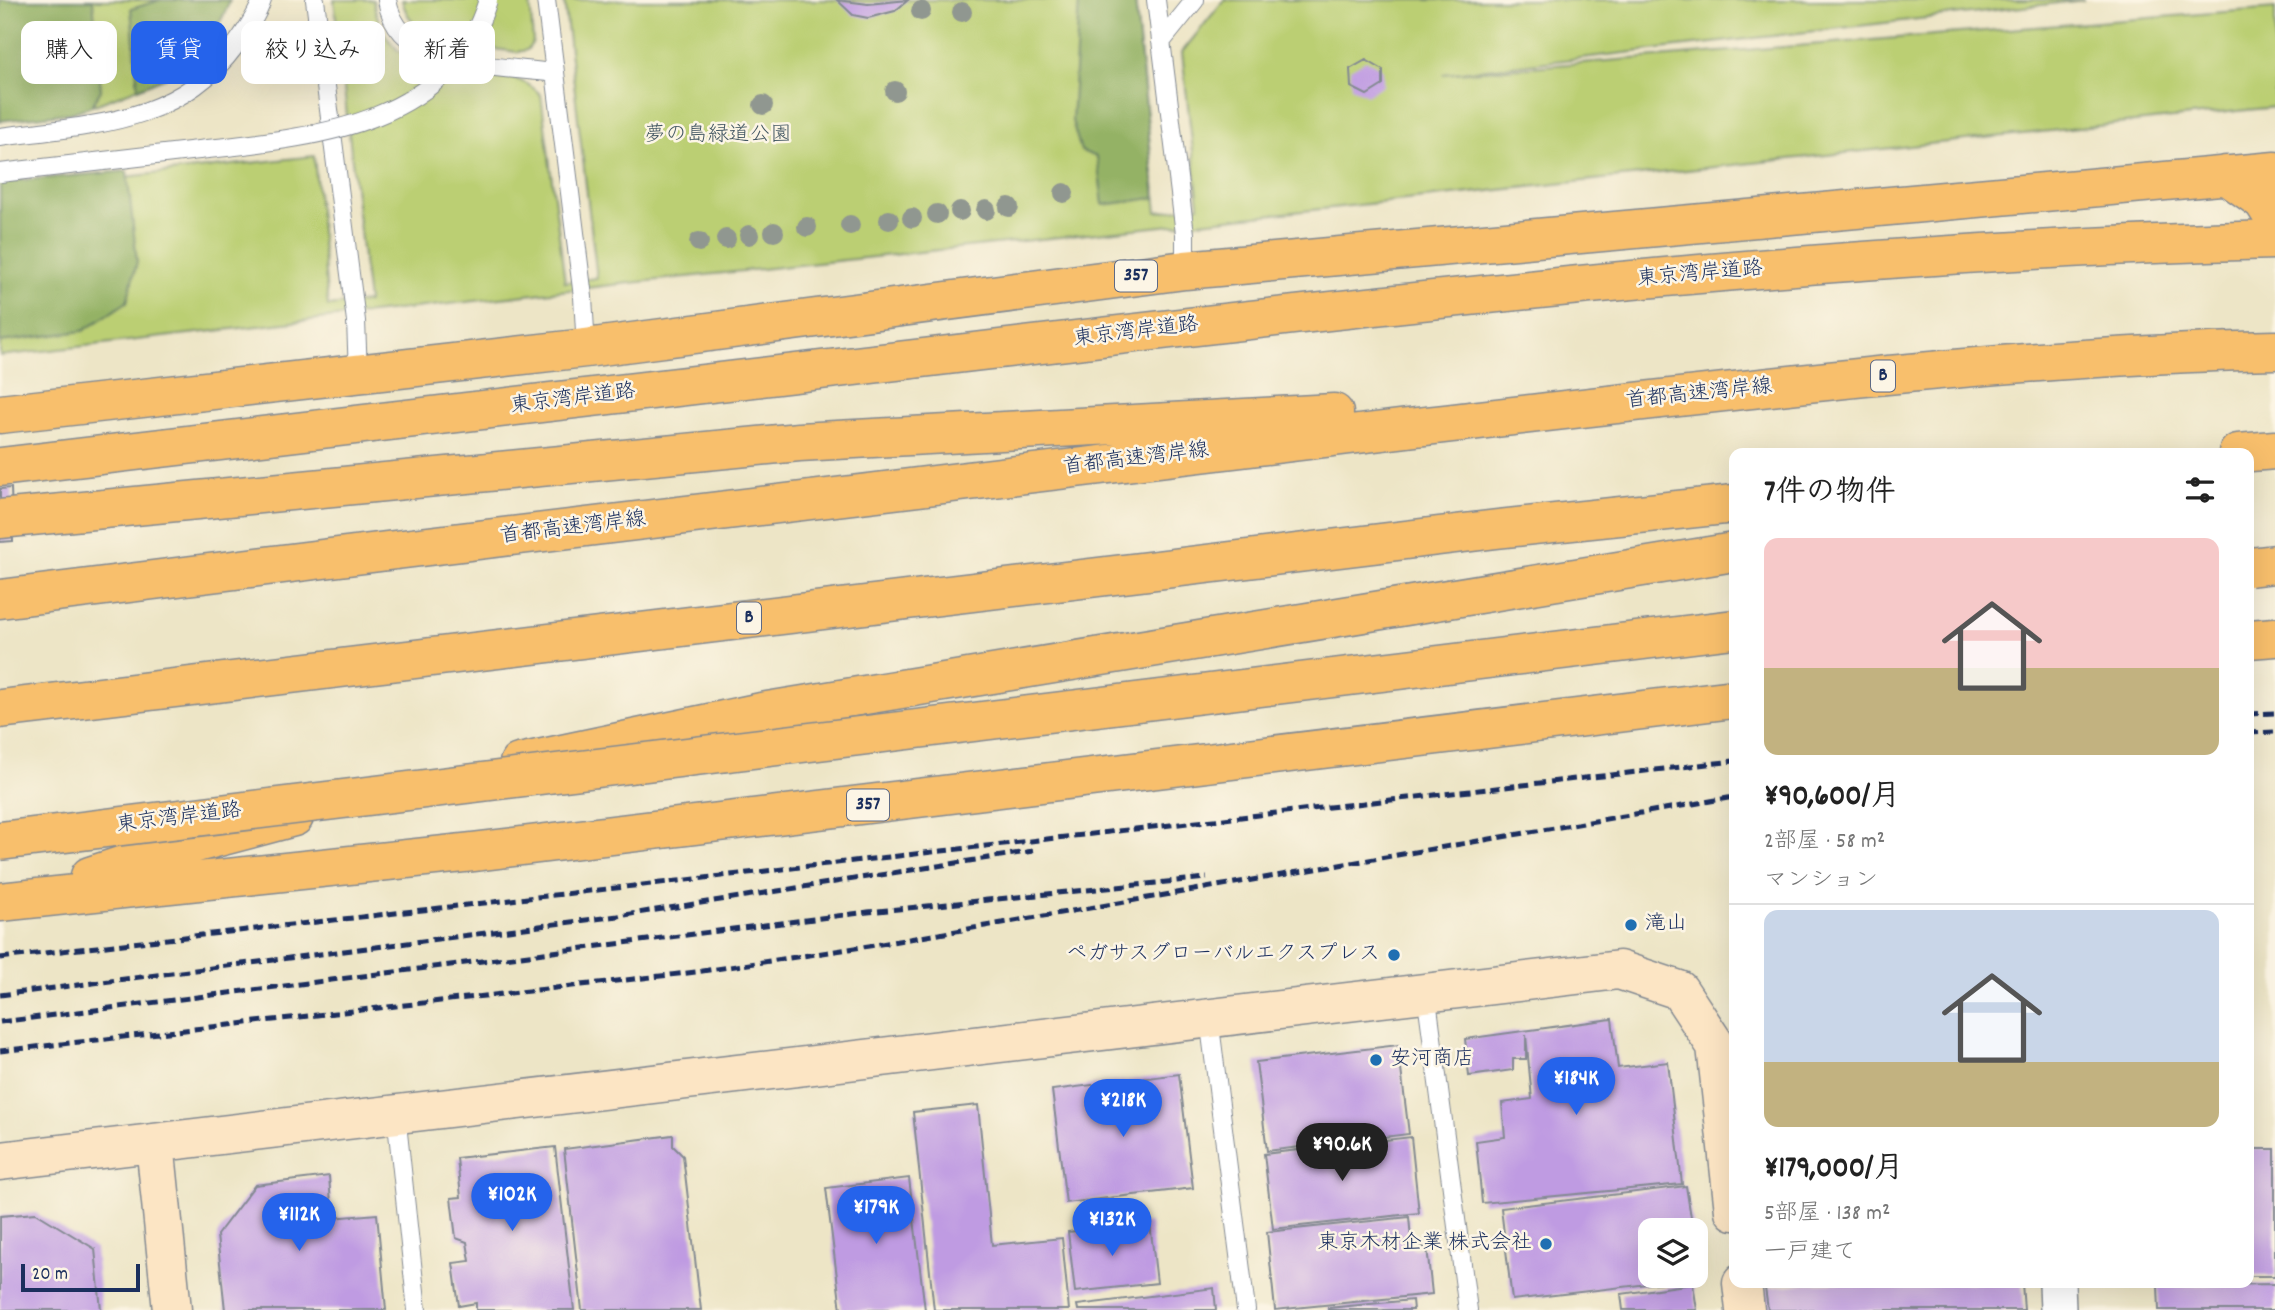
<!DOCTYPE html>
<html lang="ja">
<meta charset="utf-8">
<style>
body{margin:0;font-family:Dekko,"Klee One",sans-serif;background:#f2f2f2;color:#222;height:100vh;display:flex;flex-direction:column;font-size:26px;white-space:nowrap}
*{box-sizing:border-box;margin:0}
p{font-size:23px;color:#767676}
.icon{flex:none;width:38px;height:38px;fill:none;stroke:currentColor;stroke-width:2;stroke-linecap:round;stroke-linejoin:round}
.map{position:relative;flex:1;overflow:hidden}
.details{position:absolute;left:1729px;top:448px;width:525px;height:840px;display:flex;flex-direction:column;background:#fff;border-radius:14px;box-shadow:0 7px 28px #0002}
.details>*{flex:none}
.hud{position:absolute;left:21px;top:21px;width:665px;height:63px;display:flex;gap:14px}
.buttons{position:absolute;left:1638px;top:1218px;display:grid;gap:14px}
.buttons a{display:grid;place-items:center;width:70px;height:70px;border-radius:14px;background:#fff;box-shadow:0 7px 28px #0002;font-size:35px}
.scale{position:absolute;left:21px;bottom:18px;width:119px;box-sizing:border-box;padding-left:7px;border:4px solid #1b2f5e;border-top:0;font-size:19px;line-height:24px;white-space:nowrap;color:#1b2f5e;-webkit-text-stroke:5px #fcf5e5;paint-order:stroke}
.price{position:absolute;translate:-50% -60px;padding:0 16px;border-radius:24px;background:#2563eb;color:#fff;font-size:23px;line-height:46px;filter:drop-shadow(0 2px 4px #0008)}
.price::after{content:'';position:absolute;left:50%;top:42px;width:21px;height:16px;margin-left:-10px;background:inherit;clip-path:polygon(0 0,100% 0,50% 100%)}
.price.selected{background:#222;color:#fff}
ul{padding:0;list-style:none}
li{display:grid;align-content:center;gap:14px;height:371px;padding:0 35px}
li+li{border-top:2px solid #e0e0e0}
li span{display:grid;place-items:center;height:217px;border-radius:14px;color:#555}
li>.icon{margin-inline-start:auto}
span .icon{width:126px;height:126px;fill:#fffc;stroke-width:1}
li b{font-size:30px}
h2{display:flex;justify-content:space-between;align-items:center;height:84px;padding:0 35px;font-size:30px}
.chip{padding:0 24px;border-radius:14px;background:#fff;box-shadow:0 7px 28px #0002;font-size:24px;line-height:63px}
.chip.selected{background:#2563eb;color:#fff}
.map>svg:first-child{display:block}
.green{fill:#bbcf73;stroke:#6b7f68;stroke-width:2}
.forest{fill:#94b265;stroke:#587062;stroke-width:2}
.building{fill:#bf9be2}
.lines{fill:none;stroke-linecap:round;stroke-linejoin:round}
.lane-casing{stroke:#848a92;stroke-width:20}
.street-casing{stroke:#848a92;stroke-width:38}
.secondary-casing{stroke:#848a92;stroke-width:41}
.highway-casing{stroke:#848a92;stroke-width:41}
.lane{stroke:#fff;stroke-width:18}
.street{stroke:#fff;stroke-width:35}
.secondary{stroke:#fce5c4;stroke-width:38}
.highway{stroke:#f8bf6c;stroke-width:38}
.rail{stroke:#1b2f5e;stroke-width:5;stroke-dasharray:10 5;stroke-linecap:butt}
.lane-bridge-casing{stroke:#848a92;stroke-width:20;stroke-linecap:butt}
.highway-bridge-casing{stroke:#848a92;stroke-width:41;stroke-linecap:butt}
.lane-bridge{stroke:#fff;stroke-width:18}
.highway-bridge{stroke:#f8bf6c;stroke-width:38}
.tree{fill:#909790}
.poi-dot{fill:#1f6fb2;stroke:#fcf5e5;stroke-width:2.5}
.labels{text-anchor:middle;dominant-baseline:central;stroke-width:5;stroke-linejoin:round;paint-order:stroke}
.shield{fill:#fcf5e5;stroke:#5e6a86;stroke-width:2}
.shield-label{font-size:19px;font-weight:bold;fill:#1b2f5e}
.park-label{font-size:21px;fill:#435763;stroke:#fcf5e5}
.street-label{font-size:21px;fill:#1b2f5e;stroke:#fcf5e5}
.poi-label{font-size:21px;fill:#1b2f5e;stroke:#fcf5e5;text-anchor:start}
</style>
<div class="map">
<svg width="2275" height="1310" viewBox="0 0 2275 1310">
<rect width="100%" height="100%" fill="#fcf5e5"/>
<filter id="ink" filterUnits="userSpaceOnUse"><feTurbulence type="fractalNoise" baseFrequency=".0143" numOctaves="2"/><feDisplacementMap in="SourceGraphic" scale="14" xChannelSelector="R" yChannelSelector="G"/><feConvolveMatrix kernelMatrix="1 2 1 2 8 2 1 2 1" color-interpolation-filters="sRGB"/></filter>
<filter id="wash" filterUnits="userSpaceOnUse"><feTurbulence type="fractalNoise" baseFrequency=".00686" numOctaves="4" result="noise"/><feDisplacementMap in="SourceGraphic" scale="28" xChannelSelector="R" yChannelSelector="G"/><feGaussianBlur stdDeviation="1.57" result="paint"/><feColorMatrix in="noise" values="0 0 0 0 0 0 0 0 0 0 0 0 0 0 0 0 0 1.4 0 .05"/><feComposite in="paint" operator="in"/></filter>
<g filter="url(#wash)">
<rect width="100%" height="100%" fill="#ede5c6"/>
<path class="green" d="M0,0h230l-24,43 -41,35 -73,28z
M334,0h39c21,108 120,45 168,95l24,187 32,-4 -33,-278h571l22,212 42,-6 -17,-154 42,-52h860l-641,74 832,-66v99l-1654,177 -621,72v-165l314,-35 14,150 40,-4z
M402,0h128l3,42 -6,8 -11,2c-40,-7 -103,-4 -114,-52z"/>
<path class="forest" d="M0,0h93l8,90 -9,16 -21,7 -71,8z
M160,0h70c-15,43 -51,73 -92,89l-7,-80z
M1079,0h56l20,198 -52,7 -6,-48 -16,-6 -9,-30z
M127,171l10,91 -10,40 -44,29 -83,11v-160z"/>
<g id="blocks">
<path class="building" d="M837,0l31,4 40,-4 -13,11 -27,7 -15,-3z
M1366,60l17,10v15l-16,10 -16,-8 -1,-18z
M11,488l2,53 -13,1v-53z
M1612,1019l6,49 50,-6 14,122 -200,19 -6,-62 29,-4 -3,-34 30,-4 -6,-64v24h-13v11l-44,6 -4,-37z
M1398,1045l11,89 -142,17 -11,-89z
M1179,1074l14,114 -127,15 -14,-113z
M978,1105l14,140 70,-7 7,72h-135l-21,-198z
M673,1135v11l10,10 18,154h-119l-18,-161z
M1411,1137l8,76 -146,16 -9,-75z
M555,1147l19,163h-98v-7l-17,3 -6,-43 17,-2 -3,-19 -11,-4 -5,-40 10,-1 -4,-39z
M2249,1149h26v127h-26z
M329,1176l3,42 45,-4 9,96h-161l-8,-75 38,-50z
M909,1178l16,132h-84l-15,-122z
M1686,1186l7,44h-43v46h46l1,-16 3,18 -188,22 -11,-92z
M36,1213l59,36 6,61h-101v-94z
M1409,1217l3,32 15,-2 5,47 -157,16 -8,-78z
M1150,1223l7,60 -82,9 -7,-60z
M1808,1283h214l2,27h-256l-3,-22z
M1693,1284l4,26h-74l-2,-16z
M2275,1284v26h-116l-1,-24z
M1214,1288l2,22h-138l-1,-5z
M1412,1300l1,10h-85v-2z"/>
</g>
</g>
<g filter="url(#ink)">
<use href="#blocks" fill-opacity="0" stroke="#848a92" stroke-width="2"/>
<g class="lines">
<g class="lane-casing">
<path id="lane" d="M315,0l41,321 2,53
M387,0c11,70 111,65 167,73
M546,0l37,297 3,51
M1156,0l29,234v36
M1161,42l34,-42
M0,137c89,-12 177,-12 235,-91 10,-14 22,-30 27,-46
M1426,992l42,318
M1209,1018l37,292
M396,1114l21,196"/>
</g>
<g class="street-casing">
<path id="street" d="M2057,1283l1,27"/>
</g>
<g class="secondary-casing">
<path id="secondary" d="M155,1143l17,167
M0,1161l1619,-191 60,20 37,56 18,165
M1742,1283l3,27"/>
</g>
<g class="highway-casing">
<path id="highway" d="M2226,175l37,26 12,19
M0,414l586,-66 599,-78 1090,-99
M2238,453l37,-3
M0,467c327,-38 654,-77 982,-116 429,-51 860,-100 1293,-111
M0,519l799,-77 535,-29
M0,599c472,-58 944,-119 1416,-172 285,-32 572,-70 859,-77
M2249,639l26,-2
M0,709l1497,-180 237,-25
M519,763l242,-51 973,-160
M90,876l76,-25 128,-34
M0,902l473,-50 1261,-153"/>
</g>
<use href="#lane" class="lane"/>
<use href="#street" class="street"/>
<use href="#secondary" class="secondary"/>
<use href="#highway" class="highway"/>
<path class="rail" d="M2249,714l26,-1
M2249,733l26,-1
M0,958l1734,-197
M0,995l618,-79 415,-65
M0,1022l868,-110 339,-34
M0,1051l696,-79 173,-26 865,-149"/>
<g class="lane-bridge-casing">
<path id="lane-bridge" d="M0,173c63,-7 127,-15 190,-22 113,-13 258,-20 298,-151"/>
</g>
<g class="highway-bridge-casing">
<path id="highway-bridge" d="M2249,567l26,-3
M0,841l1734,-212"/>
</g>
<use href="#lane-bridge" class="lane-bridge"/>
<use href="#highway-bridge" class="highway-bridge"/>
</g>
<g class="tree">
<circle cx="921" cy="11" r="10"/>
<circle cx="962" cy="12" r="10"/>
<circle cx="895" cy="91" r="10"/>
<circle cx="763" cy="105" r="10"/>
<circle cx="1064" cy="193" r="10"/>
<circle cx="1009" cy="207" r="10"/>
<circle cx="986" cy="210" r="10"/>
<circle cx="960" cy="211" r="10"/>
<circle cx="937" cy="214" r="10"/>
<circle cx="912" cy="218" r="10"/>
<circle cx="889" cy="220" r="10"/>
<circle cx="850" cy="225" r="10"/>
<circle cx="807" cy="227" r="10"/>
<circle cx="774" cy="232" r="10"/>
<circle cx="749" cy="235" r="10"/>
<circle cx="726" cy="239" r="10"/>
<circle cx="699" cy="242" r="10"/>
</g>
</g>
<g class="poi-dot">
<circle cx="1631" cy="925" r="7"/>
<circle cx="1394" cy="955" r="7"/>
<circle cx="1376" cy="1060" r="7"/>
<circle cx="1546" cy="1244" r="7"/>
</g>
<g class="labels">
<g class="shield">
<rect x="1115" y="260.5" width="42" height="31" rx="5"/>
<rect x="1871" y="360.5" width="24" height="31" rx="5"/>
<rect x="737" y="602.5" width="24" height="31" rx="5"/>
<rect x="847" y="789.5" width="42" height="31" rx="5"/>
</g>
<g class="shield-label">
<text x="1136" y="276">357</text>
<text x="1883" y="376">B</text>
<text x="749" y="618">B</text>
<text x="868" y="805">357</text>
</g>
<g class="park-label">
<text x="718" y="136">夢の島緑道公園</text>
</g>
<g class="street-label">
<text transform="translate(1700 275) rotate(-5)">東京湾岸道路</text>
<text transform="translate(1136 333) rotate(-7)">東京湾岸道路</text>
<text transform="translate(1699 395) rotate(-6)">首都高速湾岸線</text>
<text transform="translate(573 400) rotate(-7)">東京湾岸道路</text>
<text transform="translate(1136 460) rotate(-7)">首都高速湾岸線</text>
<text transform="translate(573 529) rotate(-7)">首都高速湾岸線</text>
<text transform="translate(179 819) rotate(-7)">東京湾岸道路</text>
</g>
<g class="poi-label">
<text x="1645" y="925">滝山</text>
<text x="1380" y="955" text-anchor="end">ペガサスグローバルエクスプレス</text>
<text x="1390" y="1060">安河商店</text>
<text x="1532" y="1244" text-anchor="end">東京木材企業 株式会社</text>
</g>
</g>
</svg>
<div class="buttons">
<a><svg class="icon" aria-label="layers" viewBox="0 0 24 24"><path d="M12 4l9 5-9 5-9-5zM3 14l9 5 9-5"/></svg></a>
</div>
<div class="scale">20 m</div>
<b class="price" style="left:1576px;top:1117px">¥184K</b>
<b class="price" style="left:1123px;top:1139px">¥218K</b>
<b class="price selected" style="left:1342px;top:1183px">¥90.6K</b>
<b class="price" style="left:512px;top:1233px">¥102K</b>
<b class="price" style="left:876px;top:1246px">¥179K</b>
<b class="price" style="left:299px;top:1253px">¥112K</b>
<b class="price" style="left:1112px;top:1258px">¥132K</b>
<div class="hud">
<a class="chip">購入</a>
<a class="chip selected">賃貸</a>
<a class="chip">絞り込み</a>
<a class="chip">新着</a>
</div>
<section class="details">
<h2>7件の物件<svg class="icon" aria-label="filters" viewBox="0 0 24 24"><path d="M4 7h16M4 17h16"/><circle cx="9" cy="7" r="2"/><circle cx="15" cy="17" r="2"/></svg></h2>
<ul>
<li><span style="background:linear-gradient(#f6c9c9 60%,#c2b280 0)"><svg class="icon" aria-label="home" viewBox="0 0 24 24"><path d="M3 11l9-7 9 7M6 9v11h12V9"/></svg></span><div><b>¥90,600/月</b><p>2部屋 · 58 m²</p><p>マンション</p></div></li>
<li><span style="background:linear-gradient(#c9d6e8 70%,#c2b280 0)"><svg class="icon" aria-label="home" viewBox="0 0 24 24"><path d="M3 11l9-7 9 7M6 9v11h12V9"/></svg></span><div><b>¥179,000/月</b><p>5部屋 · 138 m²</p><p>一戸建て</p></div></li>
</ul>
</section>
</div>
